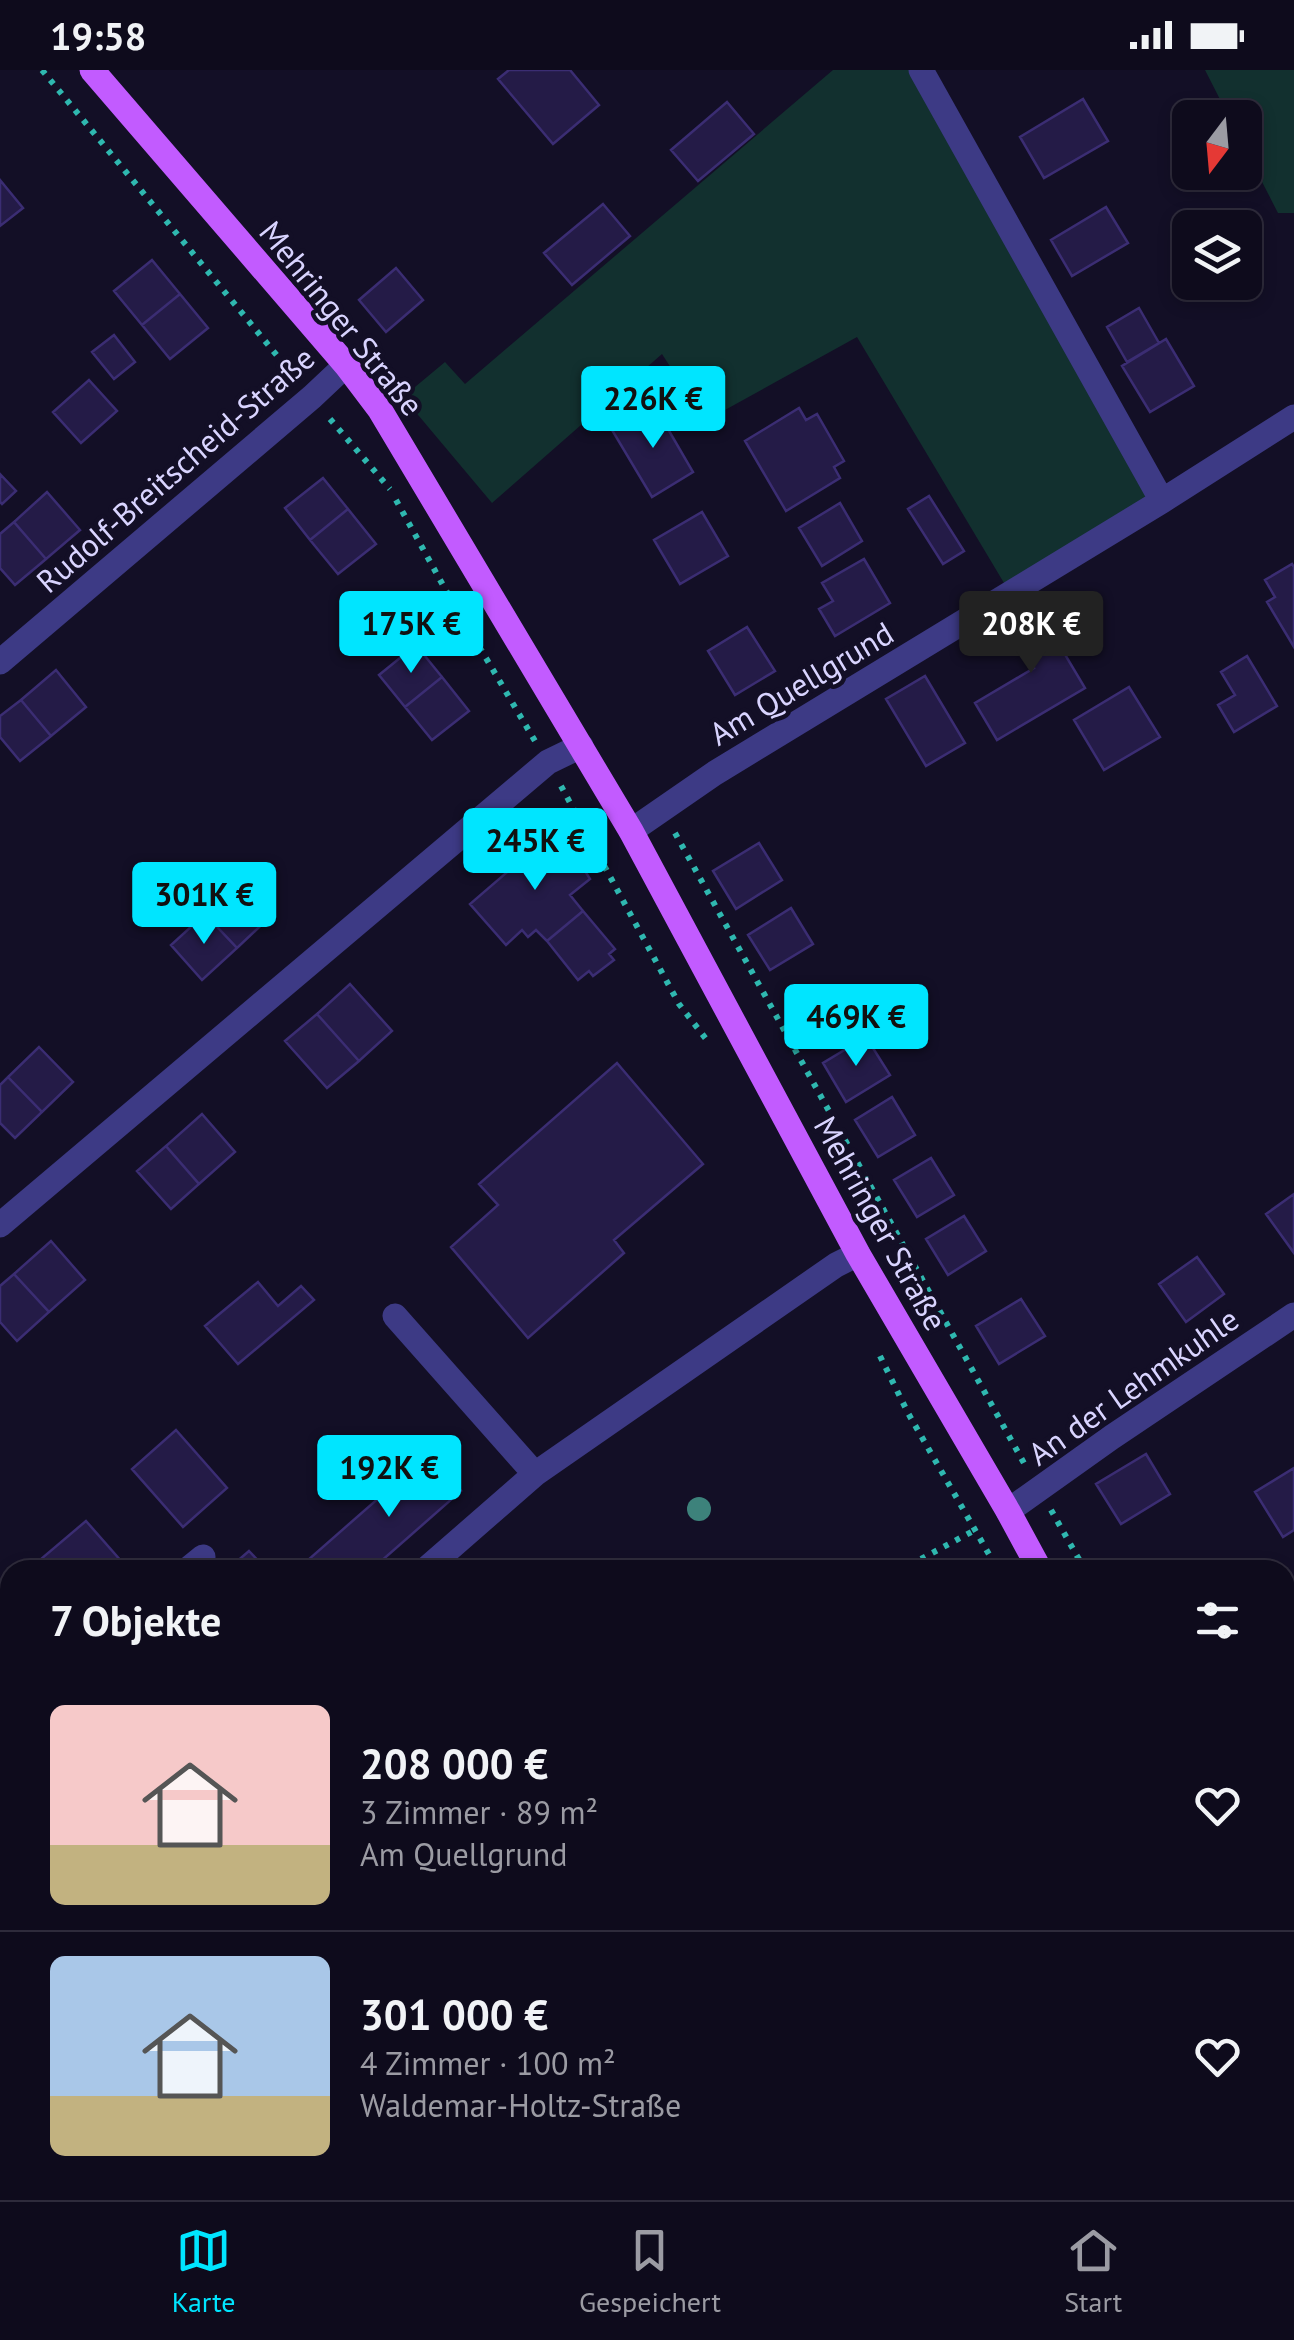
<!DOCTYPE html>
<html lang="de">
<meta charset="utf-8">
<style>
body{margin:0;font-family:"PT Sans",sans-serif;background:#171425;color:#f1f3f6;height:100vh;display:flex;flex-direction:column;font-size:38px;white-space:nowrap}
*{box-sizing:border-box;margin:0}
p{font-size:32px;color:#9b9ba3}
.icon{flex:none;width:55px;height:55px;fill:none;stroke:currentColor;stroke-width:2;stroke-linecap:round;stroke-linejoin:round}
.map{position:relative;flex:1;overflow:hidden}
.details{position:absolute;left:0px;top:1490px;width:1295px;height:640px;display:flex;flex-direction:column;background:#0e0b1c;border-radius:30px 30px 0 0;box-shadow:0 5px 15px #0003,0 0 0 2px #2e2b3b}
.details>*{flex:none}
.needle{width:65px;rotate:196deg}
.controls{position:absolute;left:1172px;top:30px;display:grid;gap:20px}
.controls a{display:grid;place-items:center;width:90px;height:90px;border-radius:15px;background:#0e0b1c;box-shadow:0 5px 15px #0003,0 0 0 2px #2e2b3b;font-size:50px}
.price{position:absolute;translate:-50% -85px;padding:0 22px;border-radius:10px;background:#00e5ff;color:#111;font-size:32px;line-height:65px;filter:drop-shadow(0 2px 5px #0008)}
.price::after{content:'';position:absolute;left:50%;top:60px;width:30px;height:22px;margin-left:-15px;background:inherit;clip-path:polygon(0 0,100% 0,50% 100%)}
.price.current{background:#222;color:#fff}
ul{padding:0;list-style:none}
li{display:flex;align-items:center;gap:30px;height:250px;padding:0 50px}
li+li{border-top:2px solid #2e2b3b}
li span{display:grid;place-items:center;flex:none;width:280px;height:200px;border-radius:15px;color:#555}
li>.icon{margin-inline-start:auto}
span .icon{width:120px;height:120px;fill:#fffc;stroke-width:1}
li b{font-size:42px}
h2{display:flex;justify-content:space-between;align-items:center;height:120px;padding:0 50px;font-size:42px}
.status{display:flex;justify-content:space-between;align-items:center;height:70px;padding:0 50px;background:#0e0b1c;direction:ltr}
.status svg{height:28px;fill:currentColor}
.tabs{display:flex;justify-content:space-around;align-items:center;height:140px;border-top:2px solid #2e2b3b;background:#0e0b1c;font-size:28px;color:#9b9ba3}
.tabs a{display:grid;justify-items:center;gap:5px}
.tabs .current{color:#00e5ff}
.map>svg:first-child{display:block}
.green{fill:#12302f}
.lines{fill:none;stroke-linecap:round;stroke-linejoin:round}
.stream{stroke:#0c2248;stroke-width:10}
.building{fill:#241b47;stroke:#3b2d73;stroke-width:2.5}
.path{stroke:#2fb8b0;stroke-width:6;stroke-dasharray:5 8;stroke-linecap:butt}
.minor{stroke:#3d3a85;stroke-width:25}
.major{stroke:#c25bff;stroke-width:25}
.tree{fill:#3d827b}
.labels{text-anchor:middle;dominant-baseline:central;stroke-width:9;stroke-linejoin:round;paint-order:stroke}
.street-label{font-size:32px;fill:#d9d4ff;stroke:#130f26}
</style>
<div class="status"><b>19:58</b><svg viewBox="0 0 49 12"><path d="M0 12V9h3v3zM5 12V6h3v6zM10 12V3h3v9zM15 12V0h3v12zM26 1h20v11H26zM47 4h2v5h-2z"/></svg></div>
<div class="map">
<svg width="1294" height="2130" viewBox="0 0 1294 2130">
<rect width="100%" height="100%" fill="#130f26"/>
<path class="green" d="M833,0h88l241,431 -152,92 -153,-256 -152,84 -43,-67 -170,149 -89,-106 42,-35 20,22z
M1205,0h89v143h-16l-33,-64v-31l-16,-1z"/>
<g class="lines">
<path class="stream" d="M1285,1592l9,-6
M0,1923l10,-7"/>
</g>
<path class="building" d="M509,0h61l29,35 -46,39 -55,-65z
M1083,29l25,42 -64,37 -24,-41z
M727,32l27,32 -56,47 -27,-31z
M0,110l23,28 -23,18z
M603,134l27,32 -58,49 -28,-32z
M1106,137l22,36 -56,33 -21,-36z
M152,190l28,34 -38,31 -28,-34z
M396,198l27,32 -37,32 -27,-32z
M180,224l28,34 -38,31 -28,-34z
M1139,238l20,35 -32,19 -20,-35z
M114,265l21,27 -21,17 -22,-27z
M1166,269l28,47 -44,26 -28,-46z
M89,310l28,31 -36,32 -28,-31z
M654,335l39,67 -41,25 -40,-67z
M799,338l7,12 11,-6 27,47 -10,6 6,11 -54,33 -41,-70z
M0,404l16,17 -14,13 -2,-2z
M323,408l25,31 -38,31 -25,-32z
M47,422l33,38 -34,29 -32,-37z
M929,426l35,55 -21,13 -35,-55z
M840,433l22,38 -40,25 -23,-38z
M348,439l28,35 -38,30 -28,-34z
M702,442l26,44 -48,28 -26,-44z
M14,452l32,37 -31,26 -15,-17v-34z
M864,489l26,44 -55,33 -16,-27 14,-8 -11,-18z
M1292,494l2,3v80l-27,-45 8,-5 -10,-17z
M1032,529l53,89 -88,52 -22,-37 59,-35 -31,-52z
M747,557l28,44 -40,24 -27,-44z
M416,575l26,32 -37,30 -26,-32z
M1247,586l30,50 -43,26 -16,-27 17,-10 -14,-23z
M56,600l30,37 -35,29 -30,-36z
M925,606l40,67 -39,23 -40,-67z
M442,607l27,34 -37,29 -27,-33z
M1129,617l31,50 -56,33 -30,-50z
M21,630l30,36 -31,25 -20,-24v-21z
M556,760l29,33v8l5,8 -20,16 13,16 -36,30 -11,-11 -8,7 -6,-7 -16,15 -36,-41z
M759,773l23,37 -46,29 -23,-38z
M248,804l24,25 -8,8 8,8 -35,33 -32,-34z
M791,838l22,36 -43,26 -22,-35z
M583,841l32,38 -6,5 5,6 -21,16 -4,-5 -11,9 -31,-39z
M205,844l32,34 -35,32 -31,-35z
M350,914l42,47 -33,30 -42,-47z
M317,944l42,47 -32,27 -42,-47z
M866,967l24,38 -44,27 -23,-39z
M39,977l34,35 -31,30 -34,-35z
M617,993l86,101 -89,76 10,13 -96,85 -77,-91 47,-42 -19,-21z
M8,1007l34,35 -27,26 -15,-15v-38z
M892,1027l23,38 -37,22 -23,-37z
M202,1044l33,38 -36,32 -33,-38z
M166,1076l33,38 -28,25 -34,-38z
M931,1088l23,37 -37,22 -23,-37z
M1294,1124v59l-28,-39z
M964,1146l22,35 -38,24 -22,-36z
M51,1171l34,39 -36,32 -35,-38z
M1197,1187l27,37 -38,28 -27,-38z
M14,1204l35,38 -32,29 -17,-19v-36z
M258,1212l20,24 23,-20 13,14 -76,64 -33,-38z
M1021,1229l24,37 -46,28 -23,-38z
M176,1360l51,58 -44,39 -51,-58z
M429,1384l32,37 -90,79h-54l-9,-10z
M1146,1384l24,40 -49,30 -25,-40z
M1294,1398v62l-11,7 -28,-45z
M86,1451l43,49h-78l-10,-11z
M249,1481l18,19h-40z
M10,1536v67l-10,-11v-47z
M1294,1727v65l-9,4v-64z
M10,1941v88l-10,-10v-69z
M219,2120h86l9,10h-108z
M475,2120h87l5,6 -6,4h-86l-5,-6z
M1106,2120h58l5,10h-58z"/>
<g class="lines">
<path class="path" d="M42,0l251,305
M330,349l60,70
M396,430l48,87 91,154
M561,716l118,218 27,35
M675,763l350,632
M880,1286l28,57 90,157
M1051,1440l34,60
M921,1489l56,-30
M1285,1853l9,16
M1285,2004l9,15"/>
<path class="minor" d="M921,0l241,431
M0,592l312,-265 34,-32
M631,761l84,-58 447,-272 132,-84
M0,1155l548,-463 33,-16
M395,1246l140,158
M1008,1441l104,-74 182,-122
M187,1500l16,-13
M425,1500l110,-96 301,-209 22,-11
M0,1645l10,12
M0,2050l10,10
M401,2120l8,10
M1052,2120l5,10"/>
<path class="major" d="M92,0l254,295 34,45 251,421 227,423 150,257 32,59
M1285,1938l9,16"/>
</g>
<circle class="tree" cx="699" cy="1439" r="12"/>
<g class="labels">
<g class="street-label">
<text transform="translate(342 248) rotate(51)">Mehringer Straße</text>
<text transform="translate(175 399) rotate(-41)">Rudolf-Breitscheid-Straße</text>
<text transform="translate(801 613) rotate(-31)">Am Quellgrund</text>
<text transform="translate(881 1153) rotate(61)">Mehringer Straße</text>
<text transform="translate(1133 1316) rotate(-35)">An der Lehmkuhle</text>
</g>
</g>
</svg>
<div class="controls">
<a><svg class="needle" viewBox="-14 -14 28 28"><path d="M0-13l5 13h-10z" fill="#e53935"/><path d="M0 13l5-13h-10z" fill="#9b9ba3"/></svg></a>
<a><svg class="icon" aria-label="layers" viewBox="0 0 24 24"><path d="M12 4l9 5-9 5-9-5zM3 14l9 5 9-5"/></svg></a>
</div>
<b class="price" style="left:653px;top:381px">226K €</b>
<b class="price" style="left:411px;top:606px">175K €</b>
<b class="price current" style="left:1031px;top:606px">208K €</b>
<b class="price" style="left:535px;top:823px">245K €</b>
<b class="price" style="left:204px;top:877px">301K €</b>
<b class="price" style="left:856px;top:999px">469K €</b>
<b class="price" style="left:389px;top:1450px">192K €</b>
<section class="details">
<h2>7 Objekte<svg class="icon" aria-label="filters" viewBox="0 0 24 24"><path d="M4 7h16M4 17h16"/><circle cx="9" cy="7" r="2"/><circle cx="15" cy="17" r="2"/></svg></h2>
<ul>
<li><span style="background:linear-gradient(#f6c9c9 70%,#c2b280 0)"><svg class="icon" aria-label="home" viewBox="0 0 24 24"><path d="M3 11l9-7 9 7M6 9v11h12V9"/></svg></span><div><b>208 000 €</b><p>3 Zimmer · 89 m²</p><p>Am Quellgrund</p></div><svg class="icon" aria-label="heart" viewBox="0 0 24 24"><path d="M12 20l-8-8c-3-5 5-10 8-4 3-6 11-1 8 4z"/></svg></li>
<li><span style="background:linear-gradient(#a9c7e8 70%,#c2b280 0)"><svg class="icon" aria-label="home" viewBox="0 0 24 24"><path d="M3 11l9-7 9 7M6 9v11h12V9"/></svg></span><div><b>301 000 €</b><p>4 Zimmer · 100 m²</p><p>Waldemar-Holtz-Straße</p></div><svg class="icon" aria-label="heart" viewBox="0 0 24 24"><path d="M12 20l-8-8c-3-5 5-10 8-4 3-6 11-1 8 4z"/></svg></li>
</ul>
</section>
</div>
<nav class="tabs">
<a class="current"><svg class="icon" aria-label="map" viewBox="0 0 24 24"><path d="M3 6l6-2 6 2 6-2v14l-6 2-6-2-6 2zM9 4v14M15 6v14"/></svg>Karte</a>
<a><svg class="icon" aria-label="saved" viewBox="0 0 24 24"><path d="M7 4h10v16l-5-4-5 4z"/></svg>Gespeichert</a>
<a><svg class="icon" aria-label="home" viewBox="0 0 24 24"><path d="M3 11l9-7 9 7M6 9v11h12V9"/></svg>Start</a>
</nav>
